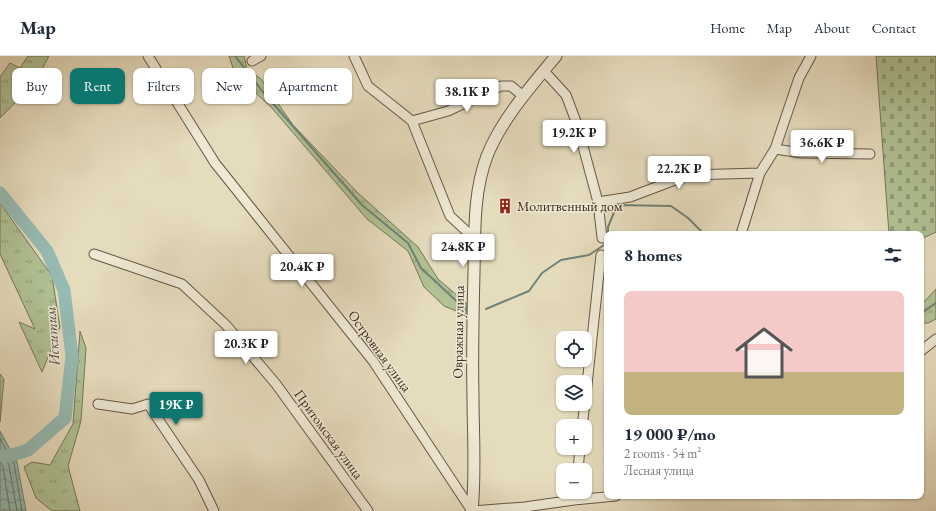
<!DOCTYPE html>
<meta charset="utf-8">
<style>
body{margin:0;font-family:"EB Garamond",serif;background:#f6f6f7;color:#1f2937;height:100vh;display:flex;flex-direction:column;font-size:15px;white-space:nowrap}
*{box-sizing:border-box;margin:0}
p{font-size:13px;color:#747a83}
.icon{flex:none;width:22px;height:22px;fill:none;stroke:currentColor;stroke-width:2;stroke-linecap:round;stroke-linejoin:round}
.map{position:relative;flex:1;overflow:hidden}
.details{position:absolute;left:604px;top:175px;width:320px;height:268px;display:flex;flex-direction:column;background:#fff;border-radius:8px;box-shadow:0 1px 3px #0004}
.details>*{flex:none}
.hud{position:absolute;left:12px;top:12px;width:380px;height:36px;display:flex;gap:8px}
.controls{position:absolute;left:556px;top:275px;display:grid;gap:8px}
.controls a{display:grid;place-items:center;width:36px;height:36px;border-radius:8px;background:#fff;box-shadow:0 1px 3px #0004;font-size:20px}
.price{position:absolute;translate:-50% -34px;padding:0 9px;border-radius:4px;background:#fff;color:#222;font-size:13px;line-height:26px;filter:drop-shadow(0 1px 2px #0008)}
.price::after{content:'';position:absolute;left:50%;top:24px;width:12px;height:9px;margin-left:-6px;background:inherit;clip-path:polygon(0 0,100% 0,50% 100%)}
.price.current{background:#0f766e;color:#fff}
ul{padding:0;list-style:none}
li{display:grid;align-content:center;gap:8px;height:212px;padding:0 20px}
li+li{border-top:1px solid #e0e1e3}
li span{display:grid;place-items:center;height:124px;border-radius:8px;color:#555}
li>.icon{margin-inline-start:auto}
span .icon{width:72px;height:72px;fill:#fffc;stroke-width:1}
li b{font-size:17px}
h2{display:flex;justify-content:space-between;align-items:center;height:48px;padding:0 20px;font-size:17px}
.pill{padding:0 14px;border-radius:8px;background:#fff;box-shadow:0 1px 3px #0004;font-size:14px;line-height:36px}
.pill.current{background:#0f766e;color:#fff}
header{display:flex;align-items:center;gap:24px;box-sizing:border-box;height:56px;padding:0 20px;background:#fff;border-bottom:1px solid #e0e1e3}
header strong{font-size:19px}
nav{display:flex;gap:22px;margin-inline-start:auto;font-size:14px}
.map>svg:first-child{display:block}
.grass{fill:url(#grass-tufts);stroke:#767659}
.cemetery{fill:url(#cemetery-stones);stroke:#767659}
.water{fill:url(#water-waves);stroke:#728177}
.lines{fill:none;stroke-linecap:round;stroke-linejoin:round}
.shore{stroke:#6a7368;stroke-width:1}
.stream{stroke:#728177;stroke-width:2}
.river{stroke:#96bbb3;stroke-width:13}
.minor-casing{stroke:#675746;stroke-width:11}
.tertiary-casing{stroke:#675746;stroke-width:13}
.minor{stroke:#eee8d4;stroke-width:9}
.tertiary{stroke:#eee8d4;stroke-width:11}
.labels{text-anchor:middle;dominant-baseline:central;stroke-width:3;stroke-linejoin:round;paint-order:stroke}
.poi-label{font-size:14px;fill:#3d2b1e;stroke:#eee8d4;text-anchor:start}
.street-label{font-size:14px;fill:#3d2b1e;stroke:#eee8d4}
.water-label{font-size:15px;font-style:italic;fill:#534f43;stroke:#eee8d4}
</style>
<header>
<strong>Map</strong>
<nav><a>Home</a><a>Map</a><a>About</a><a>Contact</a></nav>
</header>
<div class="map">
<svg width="936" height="455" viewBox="0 0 936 455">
<defs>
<pattern id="grass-tufts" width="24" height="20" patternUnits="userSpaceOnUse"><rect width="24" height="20" fill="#b0c194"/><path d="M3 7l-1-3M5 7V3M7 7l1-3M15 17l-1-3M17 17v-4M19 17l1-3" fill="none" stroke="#909d78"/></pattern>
<pattern id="cemetery-stones" width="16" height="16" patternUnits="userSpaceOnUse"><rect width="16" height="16" fill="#b0c194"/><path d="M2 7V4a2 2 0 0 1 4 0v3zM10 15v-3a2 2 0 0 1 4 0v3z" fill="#909d78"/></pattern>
<pattern id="water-waves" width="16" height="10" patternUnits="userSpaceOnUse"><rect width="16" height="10" fill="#96bbb3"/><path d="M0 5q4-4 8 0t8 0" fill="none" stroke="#7c9891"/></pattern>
</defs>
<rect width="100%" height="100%" fill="#e5dbbd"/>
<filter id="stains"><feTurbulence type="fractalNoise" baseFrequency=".005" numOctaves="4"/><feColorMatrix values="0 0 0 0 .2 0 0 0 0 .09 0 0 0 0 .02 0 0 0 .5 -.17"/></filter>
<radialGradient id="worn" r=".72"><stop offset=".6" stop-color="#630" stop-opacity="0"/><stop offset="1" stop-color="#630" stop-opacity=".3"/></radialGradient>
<path class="grass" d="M28,0h21l-14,26 -35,36v-41l10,-14 10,5z
M229,0h15l3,13 14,10 32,46 65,68 60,54 20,32 29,25 -1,11 -22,-9 -20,-19 -16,-36 -41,-32 -96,-112 -36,-33z
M0,147l52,73 8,51 -18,45 -23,-50 16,7 -35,-75z
M936,233v30l-8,4h-7v-18z
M80,275l6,17 -5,73 -13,45 12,45h-28l-16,-13 -12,-31 8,-5 18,3 23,-41z
M0,318l4,5 -4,43z"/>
<path class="cemetery" d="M876,0h60v176l-15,7v-5h-32z"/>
<path class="water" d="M0,375l17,31 9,49h-26z"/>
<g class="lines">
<path class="shore" d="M0,383l14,24 8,48
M0,393l9,16 8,46
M0,405l3,6 7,44"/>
<path class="stream" d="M235,0l28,36 99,113 46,38 13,25 44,41
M608,178v-7l9,-22 54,1 17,12 16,16
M486,253l43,-18 13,-18 19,-13 28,-5 18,-12
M921,257l15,-10"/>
<path class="river" d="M0,137l47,58 17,39 8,66 -7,62 -37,32 -19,6h-9"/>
<g class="minor-casing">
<path id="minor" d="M148,0l67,107 158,198 99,150 53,-4 49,-7 42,-4
M354,0l14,30 44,35 38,95 25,23
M252,5l9,-5
M544,15l22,24 11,29 21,78 4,36
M412,65l36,-10 53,-25h10l12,10
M775,93l27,4 68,1
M598,146l32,-5 58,-22 72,-2
M741,178l19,-61 15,-24 24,-71 12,-22
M94,198l88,30 44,41 50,59 92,127
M921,295l15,-12
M585,347l16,-148
M98,348l34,5 16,-5 51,76 15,31
M582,370l3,-22
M578,414l2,-22"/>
</g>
<g class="tertiary-casing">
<path id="tertiary" d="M472,455c4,-38 1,-77 1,-115 -1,-41 0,-83 1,-124 1,-39 -1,-79 13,-116 14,-36 45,-71 69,-100"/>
</g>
<use href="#minor" class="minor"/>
<use href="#tertiary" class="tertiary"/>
</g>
<defs>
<g id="building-bare" transform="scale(1.2)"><path d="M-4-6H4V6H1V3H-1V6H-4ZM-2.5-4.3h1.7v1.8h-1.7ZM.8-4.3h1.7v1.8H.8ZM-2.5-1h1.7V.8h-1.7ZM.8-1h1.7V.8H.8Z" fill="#8f2418" stroke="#eee8d4" stroke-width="2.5" paint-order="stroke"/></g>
</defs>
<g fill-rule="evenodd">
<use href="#building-bare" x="505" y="150"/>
</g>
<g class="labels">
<g class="poi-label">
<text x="517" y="150">Молитвенный дом</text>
</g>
<g class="street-label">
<text transform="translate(458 276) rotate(-89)">Овражная улица</text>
<text transform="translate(380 295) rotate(54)">Островная улица</text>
<text transform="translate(329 378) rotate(54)">Притомская улица</text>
</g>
<g class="water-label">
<text transform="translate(52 280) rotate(-94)">Искитим</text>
</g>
</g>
<rect width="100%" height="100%" filter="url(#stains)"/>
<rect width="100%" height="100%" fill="url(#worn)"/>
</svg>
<div class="controls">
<a><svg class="icon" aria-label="locate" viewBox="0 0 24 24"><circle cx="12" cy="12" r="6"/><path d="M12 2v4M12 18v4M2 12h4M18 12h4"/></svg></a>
<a><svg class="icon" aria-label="layers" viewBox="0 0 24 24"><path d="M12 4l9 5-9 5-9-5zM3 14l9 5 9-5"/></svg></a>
<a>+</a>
<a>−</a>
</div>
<b class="price" style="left:467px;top:57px">38.1K ₽</b>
<b class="price" style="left:574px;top:98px">19.2K ₽</b>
<b class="price" style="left:822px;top:108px">36.6K ₽</b>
<b class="price" style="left:679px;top:134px">22.2K ₽</b>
<b class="price" style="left:463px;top:212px">24.8K ₽</b>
<b class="price" style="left:302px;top:232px">20.4K ₽</b>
<b class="price" style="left:246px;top:309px">20.3K ₽</b>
<b class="price current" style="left:176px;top:370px">19K ₽</b>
<div class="hud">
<a class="pill">Buy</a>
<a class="pill current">Rent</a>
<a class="pill">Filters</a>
<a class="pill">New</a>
<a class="pill">Apartment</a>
</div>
<section class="details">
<h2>8 homes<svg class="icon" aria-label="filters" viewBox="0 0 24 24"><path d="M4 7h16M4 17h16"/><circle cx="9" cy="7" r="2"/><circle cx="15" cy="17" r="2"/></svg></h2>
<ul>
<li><span style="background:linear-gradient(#f6c9c9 65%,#c2b280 0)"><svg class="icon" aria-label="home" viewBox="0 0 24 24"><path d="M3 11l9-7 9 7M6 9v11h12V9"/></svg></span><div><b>19 000 ₽/mo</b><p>2 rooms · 54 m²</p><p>Лесная улица</p></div></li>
</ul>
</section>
</div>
